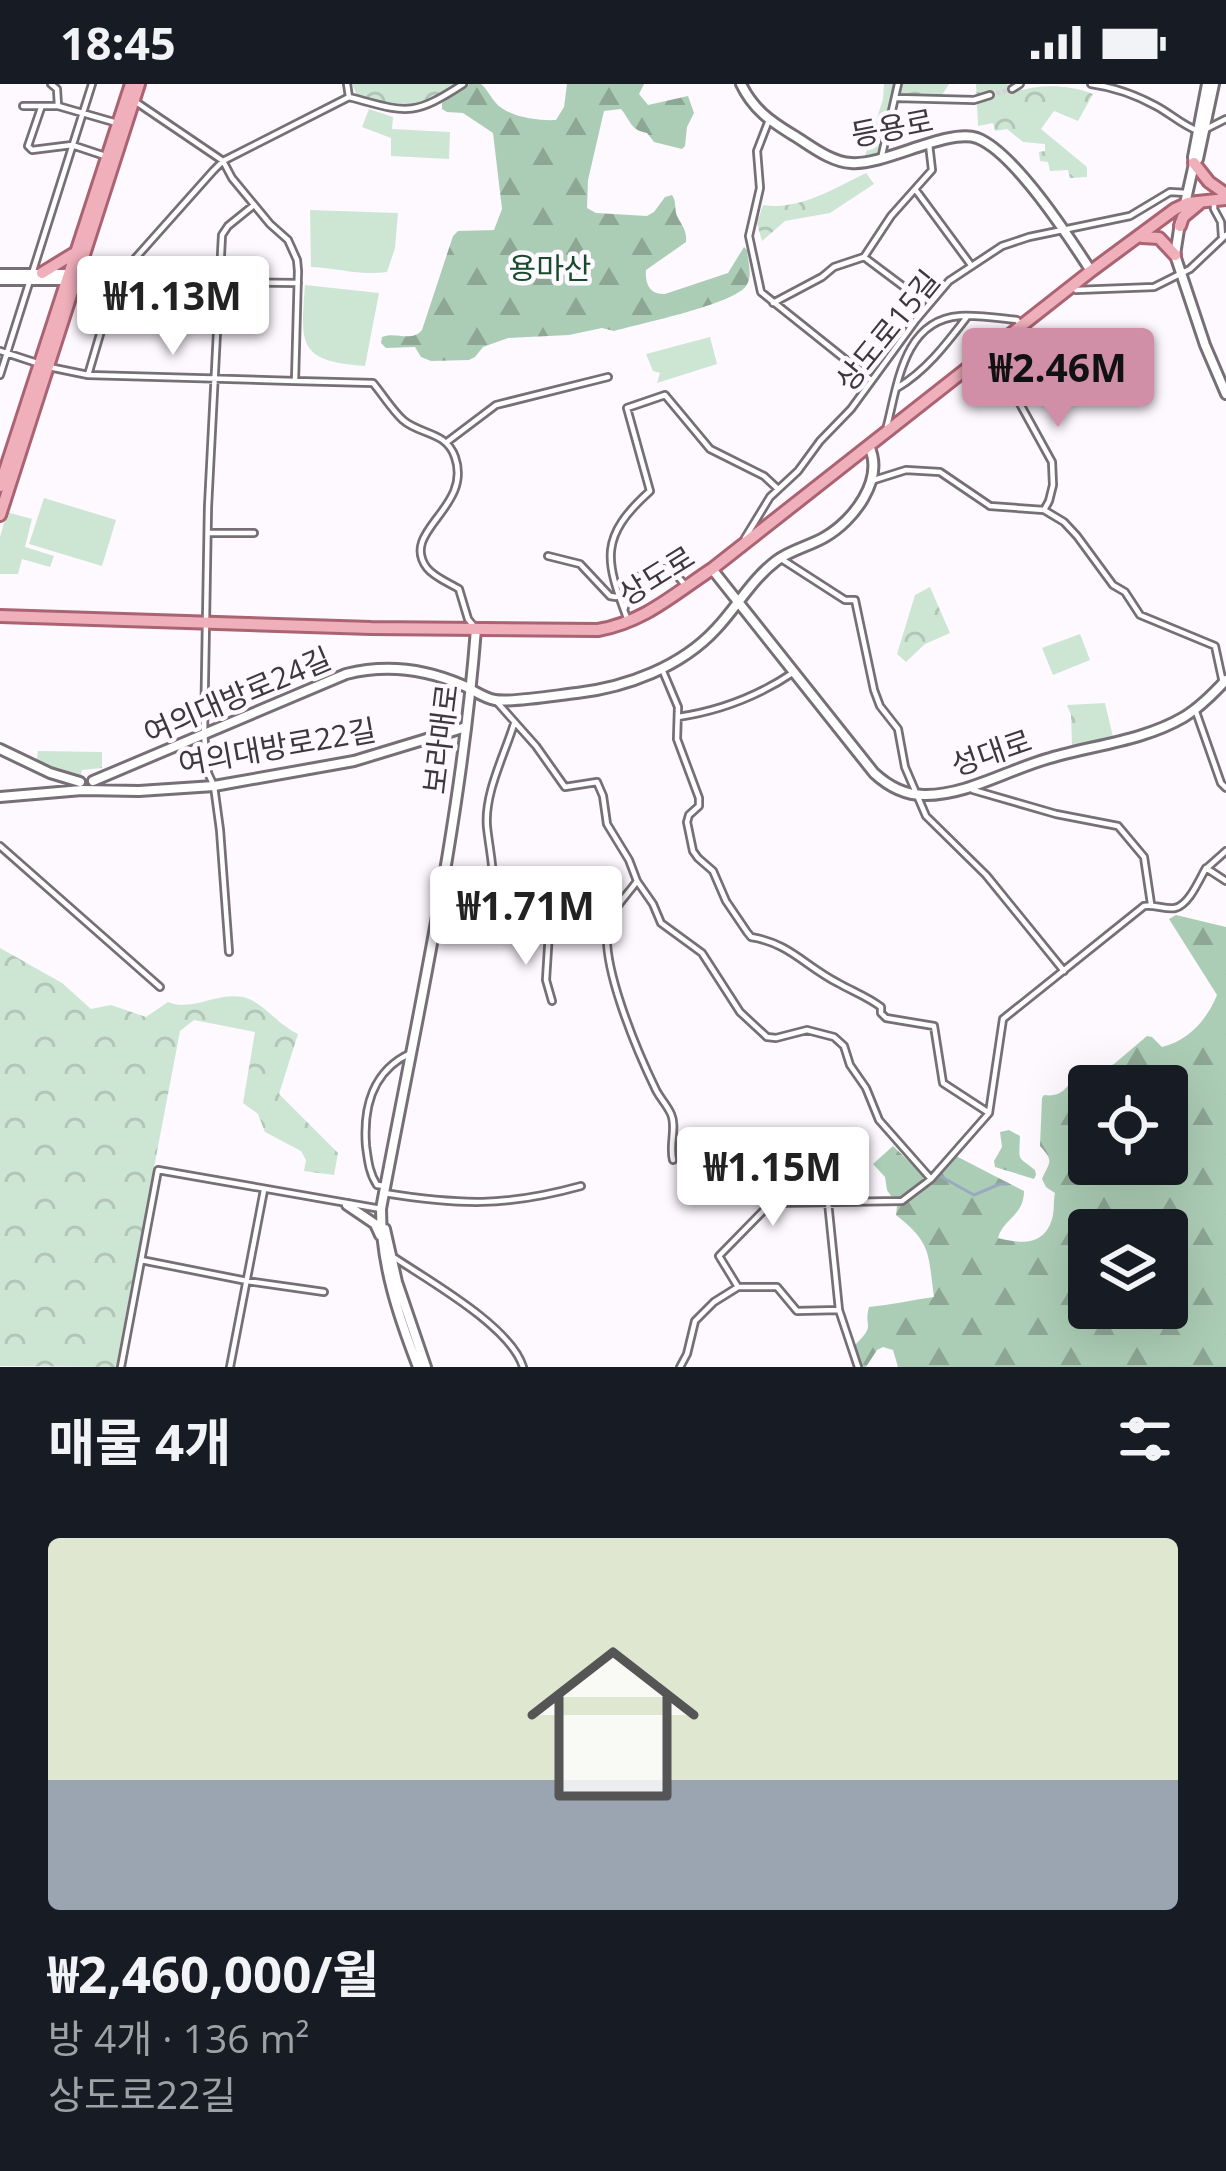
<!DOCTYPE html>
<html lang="ko">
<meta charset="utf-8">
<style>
body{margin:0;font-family:"Open Sans","Noto Sans KR",sans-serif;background:#20242c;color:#f1f3f6;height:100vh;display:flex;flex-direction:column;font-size:45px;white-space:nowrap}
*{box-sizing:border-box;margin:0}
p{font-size:39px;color:#9ea1a6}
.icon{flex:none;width:66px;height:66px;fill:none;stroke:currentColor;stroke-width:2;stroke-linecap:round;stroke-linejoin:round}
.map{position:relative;height:1283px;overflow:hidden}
.side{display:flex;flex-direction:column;background:#171b24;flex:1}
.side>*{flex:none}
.fabs{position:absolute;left:1068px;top:981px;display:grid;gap:24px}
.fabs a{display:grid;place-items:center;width:120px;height:120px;border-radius:12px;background:#171b24;box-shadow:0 12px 48px #0002;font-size:60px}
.price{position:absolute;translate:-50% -102px;padding:0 27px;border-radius:12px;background:#fff;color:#222;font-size:39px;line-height:78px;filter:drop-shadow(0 3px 6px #0008)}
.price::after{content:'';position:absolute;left:50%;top:72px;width:36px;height:27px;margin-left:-18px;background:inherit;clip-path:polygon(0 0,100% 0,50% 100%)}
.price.on{background:#d08ea7;color:#111}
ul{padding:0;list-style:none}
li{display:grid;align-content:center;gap:24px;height:636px;padding:0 48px}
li+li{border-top:3px solid #363941}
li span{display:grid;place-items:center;height:372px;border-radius:12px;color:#555}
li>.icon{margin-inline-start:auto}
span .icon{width:216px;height:216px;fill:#fffc;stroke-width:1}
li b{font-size:51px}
h2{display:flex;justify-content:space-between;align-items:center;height:144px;padding:0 48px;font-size:51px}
.status{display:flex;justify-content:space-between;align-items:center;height:84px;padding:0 60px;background:#171b24;direction:ltr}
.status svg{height:33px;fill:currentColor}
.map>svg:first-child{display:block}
.forest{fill:url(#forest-firs);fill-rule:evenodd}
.park{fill:url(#park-crowns)}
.pitch{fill:#cde6d4}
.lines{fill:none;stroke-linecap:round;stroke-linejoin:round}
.stream{stroke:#99aabf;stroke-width:3}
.minor-tunnel{stroke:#d7d2d8;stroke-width:4.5;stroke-dasharray:4.5 2;stroke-linecap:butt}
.minor-casing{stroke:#766f76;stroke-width:10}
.tertiary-casing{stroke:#766f76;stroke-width:14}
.secondary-casing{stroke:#766f76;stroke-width:14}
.primary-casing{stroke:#aa6371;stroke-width:16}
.minor{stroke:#fff;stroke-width:4.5}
.tertiary{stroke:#fff;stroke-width:8}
.secondary{stroke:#fff;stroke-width:8}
.primary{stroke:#efafbb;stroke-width:10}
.labels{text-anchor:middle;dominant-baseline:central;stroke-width:9;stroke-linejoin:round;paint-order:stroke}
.street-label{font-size:30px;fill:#3c393c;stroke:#fef8ff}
.park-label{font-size:30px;fill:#164b2c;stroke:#fef8ff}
</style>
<div class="status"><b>18:45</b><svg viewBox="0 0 49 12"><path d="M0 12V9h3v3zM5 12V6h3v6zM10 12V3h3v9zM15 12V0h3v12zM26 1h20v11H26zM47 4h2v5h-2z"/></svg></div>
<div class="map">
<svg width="1226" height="1283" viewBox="0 0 1226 1283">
<defs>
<pattern id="forest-firs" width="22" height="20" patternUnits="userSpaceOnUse" patternTransform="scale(3)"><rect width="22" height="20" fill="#accdb5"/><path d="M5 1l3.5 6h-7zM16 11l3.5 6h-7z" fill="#8da794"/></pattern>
<pattern id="park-crowns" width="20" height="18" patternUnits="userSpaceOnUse" patternTransform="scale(3)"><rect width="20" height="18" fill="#cde6d4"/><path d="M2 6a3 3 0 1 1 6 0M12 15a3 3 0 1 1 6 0" fill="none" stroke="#b1c6b7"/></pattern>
</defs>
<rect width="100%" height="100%" fill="#fef8ff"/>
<path class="forest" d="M469,0h12c6,5 9,12 14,18 12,15 43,19 61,18l8,-13 3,-23h77l-5,10 9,11 40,-9 6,17 -7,14 -2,19 -3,3 -28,-7 -7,-9c-17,-3 -16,-12 -26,-24l-17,2 -16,69 -1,28 9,5 51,3 7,-4 11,-15 7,-2c5,8 2,13 5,21 5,10 10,14 9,26l-40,28c-1,13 3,25 19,24l63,-21 16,-26 3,3c1,13 6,26 -1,36 -12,18 -107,38 -132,45l-12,-3 -33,7 -61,3 -25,9 -8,10 -6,3 -38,1 -10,-4 -6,-10 -29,1 -5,-5 1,-6c14,-6 29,6 40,-7l31,-94 5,-5 36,-1 8,-21 -9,-76 -30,-20 -16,-1 -5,-3v-6z
M1176,831l50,12v440h-328l-5,-17 -10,-3 -6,3 -11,17h-4l-7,-22c22,-22 8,-16 14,-38 22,-2 42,-7 65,-10 -6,-43 -2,-54 -38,-82l1,-9 35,-22 24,-28 68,35c0,25 -21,28 -26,47 20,5 44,9 53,-16 4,-9 2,-20 4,-29l-9,-6 -4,-8c7,-17 13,-17 -2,-33l2,-48 2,-3c20,3 25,-11 35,-26l20,2 15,-7 33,-28 5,1 10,10c26,-6 45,-27 55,-52l-48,-76zM1089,1002h78v78h-78zM1089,1146h78v78h-78z
M1009,1046l11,6c-1,27 -3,19 15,34l1,5 -2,4 -39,-12 -1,-6 8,-14 -2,-15z
M893,1062l34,33 -26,19 -10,-2 -4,-6 -2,-13 -12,-13z"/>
<path class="park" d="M352,0h107c-40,27 -58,24 -102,12z
M884,0h65l-7,11h-45l-18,61h-14l18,-57z
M976,0h30l16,6c19,-6 50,-5 71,4l-15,27 -24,-10 -13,18 46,38v10l-17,1 -2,-8 -18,1 -2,-9 -8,-1 -1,-9 6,-1v-7l-22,-2 -16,-13 -12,2 -2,-8 -15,3z
M866,89l8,11 -44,29 -45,8 -23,20 -5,-18 6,-18c36,6 72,-17 103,-32z
M930,503l20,46 -25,11 -19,18 -9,-8 18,-59z
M1105,619l8,34 -38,11 -3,-3 -1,-30 -4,-10z
M38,667l64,1v16l-20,2 -1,5h-14l-31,-11z
M0,864l62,35 29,26 20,-4 35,12 22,-15c24,10 48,-10 75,-5 19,4 35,28 55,37l-19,60 59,59 -4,22 -30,-4 2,-11 -5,-9 -36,-19 -7,-18 -15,-11 12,-71 -61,-12 -14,11 -64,336 -116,-1z"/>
<path class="pitch" d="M369,25l24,8 -1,12 58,3 -1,27 -58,-3v-18l-29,-11z
M310,126l88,3 -3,35 -8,24c-25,4 -50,-4 -76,-5z
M305,201l74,8 -14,73c-66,-5 -65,-20 -60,-81z
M710,253l7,27 -60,19 3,-10 -7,-2 -7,-17z
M44,414l72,22 -14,46 -73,-22z
M7,428l25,7 -7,28 29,9 -4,11 -28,-8 -4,15h-18v-37z
M1080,550l10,26 -37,15 -11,-27z"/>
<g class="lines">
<path class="stream" d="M938,1091l36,20 26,-11h7"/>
<path class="minor-tunnel" d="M990,11l22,-6"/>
<g class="minor-casing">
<path id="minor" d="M51,0l6,5 1,17
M347,0l2,13
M1091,0c22,3 45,11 65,22 15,8 26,19 42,25
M1012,5l8,-5
M897,14l77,2 16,-5
M136,18l87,59 9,17 38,46 18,16 9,20 1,11 -3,110 78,2c10,12 19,27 30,37 17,15 43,11 52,37 18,51 -56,74 -28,111 7,9 22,15 32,21l9,30 8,10
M23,22h35l59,17
M41,24l-13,38 4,4 40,-5 33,11
M769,36l-12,31 3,37 -11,48 12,56 110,88
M1204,46l22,-11
M881,75l17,-75
M915,105l56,76
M1214,119v6l7,13 1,15
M864,173l52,39 25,-7
M76,196l222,3
M1073,202l3,4 78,-3 36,-18 36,-34
M773,219l49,-26 12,-10 30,-10 27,-41 41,-46 -3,-26
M0,267l40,13
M996,268l1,10 55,100 1,23 -4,16 -5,9
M49,283l39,8 207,6
M0,291l92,-291
M88,291l28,-95 97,-109 10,-10 126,-64c57,15 62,21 114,-13
M897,304c29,-17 50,-45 70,-71
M887,342c11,-43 17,-106 73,-110 18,-1 38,2 57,4l2,3
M447,358l49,-37 112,-28
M871,397l35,-11 34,2 50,34 54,4 20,12 13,14 36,49 12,7 15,23 75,31 8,37
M208,449h46
M745,454l25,-41 28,-26 22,-30 31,-32 65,-89 33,-39 53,-35 27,-9 101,-21 40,-24 17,1
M548,472l32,8 30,32 6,1
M783,476l62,40h10l19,90 6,16 18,23 7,38 21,49 60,59 78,96
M624,526c9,-28 15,-46 48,-40l14,16
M627,534c-22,-59 -28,-81 23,-127l-23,-83 38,-13 45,54 54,27 14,13
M662,585l16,38 -1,32 22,59v8l-10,9 -2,7 6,29 5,7 15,13 13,30 21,31 4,5c38,6 54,29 87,46 14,8 30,14 43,24v6l5,5 48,8 9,57 46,30
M496,617l40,45 29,41 32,-5 6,14 4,28 22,36 8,21 16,23 8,19 41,30 38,59 27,25 9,1 31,-8 27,7 10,9 6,19 16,23 13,32 52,59
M1195,625l26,74 5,5
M678,633c41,-6 82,-22 116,-45
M973,706l83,24 62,12 26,31 7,47
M0,762l160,141
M1208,783l18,-16
M637,797c-8,12 -22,25 -27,38 -15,36 29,136 46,171 4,8 11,15 15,24 6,13 -2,31 2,46
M488,831l61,17 -3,48 6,21
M437,837l41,9c26,-25 12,-72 9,-103 -3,-33 17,-71 27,-103
M229,868l-9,-122 -6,-44 -6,-13 -4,-39 4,-227 14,-272 6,-9 26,-21
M989,1029l14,-94 141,-113c10,-2 22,4 31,2 14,-3 24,-28 31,-40l20,13
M385,1102l-8,-1c-8,-12 -9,-25 -11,-39 -3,-39 7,-76 45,-93
M384,1109c76,12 121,14 197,-7
M828,1118l11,108 19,57
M395,1174c36,24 116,69 128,109
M141,1176l106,21 77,11
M738,1203l-19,-31 48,-49 5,-4 130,-2 29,-22 58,-66
M121,1283l37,-197 223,39
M230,1283l34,-177
M680,1283l7,-13 8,-33 19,-19 24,-15h39l20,24 42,-1"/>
</g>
<g class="tertiary-casing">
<path id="tertiary" d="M741,0c12,25 29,37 52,51 17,10 37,27 58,28 33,3 96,-35 126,-25 37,14 92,99 114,133
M1194,79l4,-4 16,-75
M1194,79l-1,-6 14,-73
M712,485l162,204c14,13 31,22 50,22 42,1 85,-26 126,-37 44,-13 93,-17 134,-41 15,-9 30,-24 42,-37
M0,665l50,24 30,9
M93,697l253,-107c40,-10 77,-6 116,11 10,4 21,13 33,15 16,3 63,-5 82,-7 50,-6 104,-26 139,-64 21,-22 35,-49 60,-68 14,-11 34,-15 49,-24 28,-16 60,-57 44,-91
M0,713l82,-7 57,1 75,-5 140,-25 112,-34"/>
</g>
<g class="secondary-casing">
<path id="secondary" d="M1184,124l10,-44
M1180,139l-5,32 30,90 21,49
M0,190h70
M0,196h70
M347,1121l28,19 5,11
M385,1145l12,53 29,85
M418,1283c-20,-52 -37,-102 -37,-158 36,-193 80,-384 95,-580"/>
</g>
<g class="primary-casing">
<path id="primary" d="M1194,79l15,19 17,12
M1180,142l3,-9 18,-15
M1142,153l17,1 16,17
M42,189l31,-19
M0,402l131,-402
M0,431l139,-431
M0,532l371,12 227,2c46,-8 76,-36 114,-61l379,-298 84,-62 13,-6 38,-4"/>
</g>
<use href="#minor" class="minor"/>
<use href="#tertiary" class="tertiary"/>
<use href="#secondary" class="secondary"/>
<use href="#primary" class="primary"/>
</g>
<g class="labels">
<g class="street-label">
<text transform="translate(892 43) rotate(-11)">등용로</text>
<text transform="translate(887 246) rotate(-51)">상도로15길</text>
<text transform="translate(656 491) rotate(-32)">상도로</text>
<text transform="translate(237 611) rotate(-23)">여의대방로24길</text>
<text transform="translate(440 655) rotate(-83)">보라매로</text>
<text transform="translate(277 662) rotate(-10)">여의대방로22길</text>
<text transform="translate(991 668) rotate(-19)">성대로</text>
</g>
<g class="park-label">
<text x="550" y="183">용마산</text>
</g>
</g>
</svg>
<div class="fabs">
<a><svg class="icon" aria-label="locate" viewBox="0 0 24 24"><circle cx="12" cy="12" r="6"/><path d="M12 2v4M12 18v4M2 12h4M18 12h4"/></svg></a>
<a><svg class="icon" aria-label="layers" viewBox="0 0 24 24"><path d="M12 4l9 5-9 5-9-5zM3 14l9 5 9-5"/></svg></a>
</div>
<b class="price" style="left:173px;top:274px">₩1.13M</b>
<b class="price on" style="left:1058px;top:346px">₩2.46M</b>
<b class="price" style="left:526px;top:884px">₩1.71M</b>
<b class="price" style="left:773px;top:1145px">₩1.15M</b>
</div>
<section class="side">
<h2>매물 4개<svg class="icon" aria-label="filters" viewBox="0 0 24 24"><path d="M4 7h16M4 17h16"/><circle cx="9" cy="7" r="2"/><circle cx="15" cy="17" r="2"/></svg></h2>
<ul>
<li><span style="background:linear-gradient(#dfe7d0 65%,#9aa5b1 0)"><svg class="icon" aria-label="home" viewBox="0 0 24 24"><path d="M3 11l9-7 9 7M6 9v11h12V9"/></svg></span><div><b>₩2,460,000/월</b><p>방 4개 · 136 m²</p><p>상도로22길</p></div></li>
</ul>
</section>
